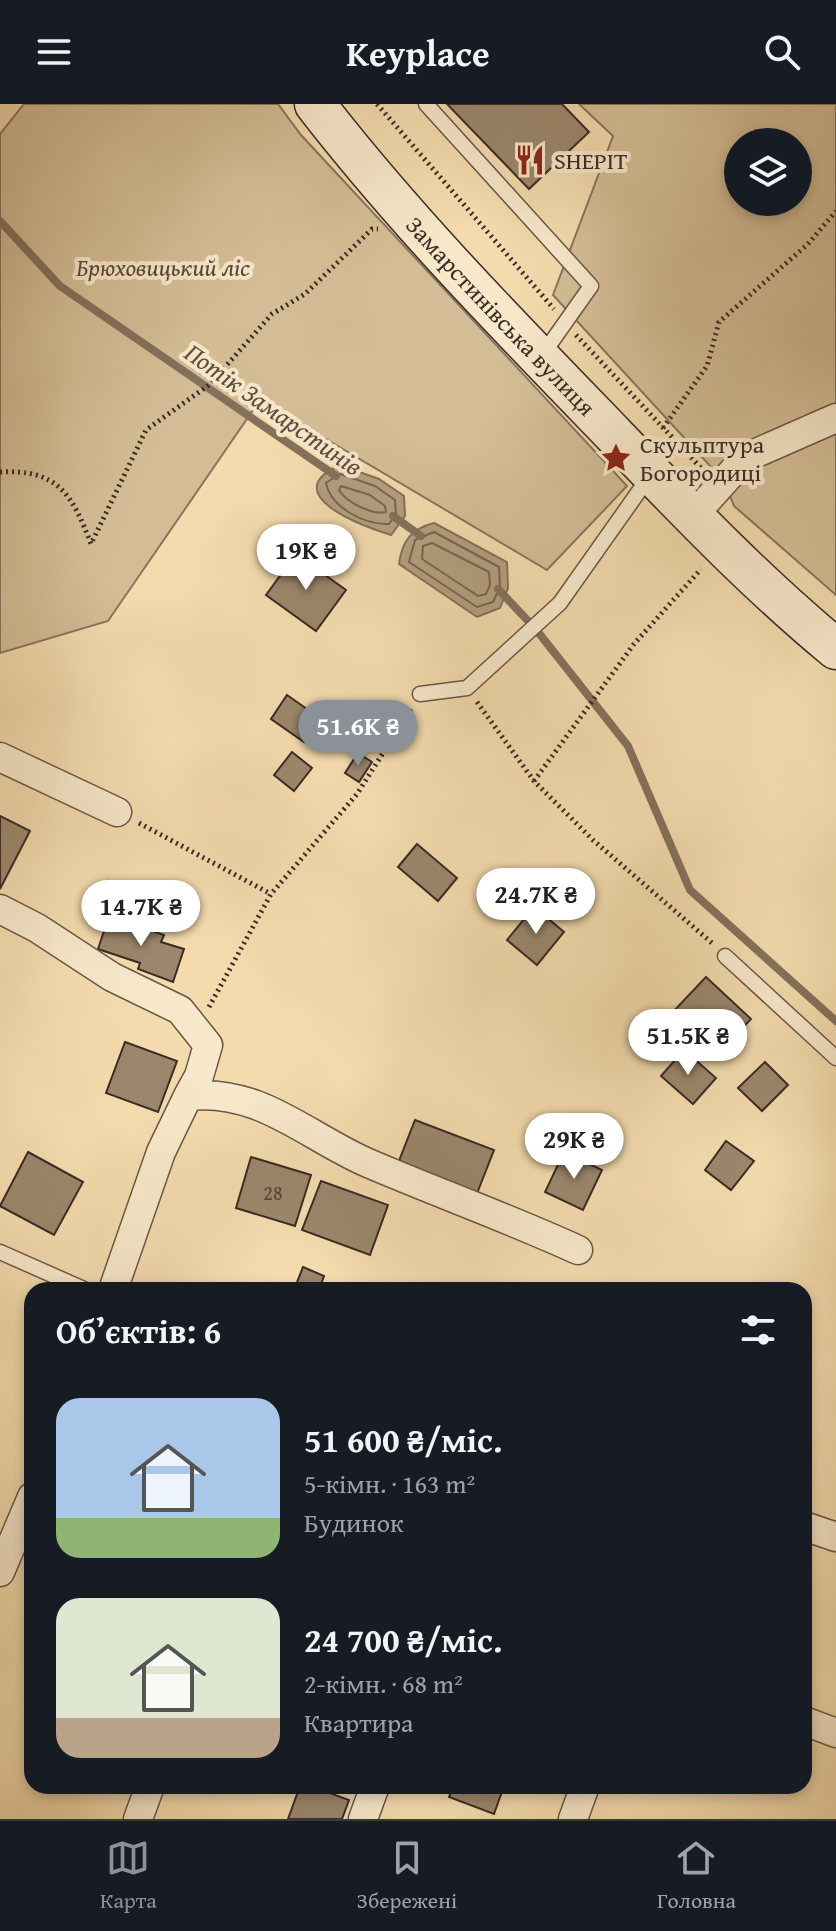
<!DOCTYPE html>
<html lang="uk">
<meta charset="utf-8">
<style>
body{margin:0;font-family:"Gentium Book Plus",serif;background:#242831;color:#f1f3f6;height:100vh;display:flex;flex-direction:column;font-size:30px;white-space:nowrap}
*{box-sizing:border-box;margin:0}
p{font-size:26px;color:#9ea1a6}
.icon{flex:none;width:44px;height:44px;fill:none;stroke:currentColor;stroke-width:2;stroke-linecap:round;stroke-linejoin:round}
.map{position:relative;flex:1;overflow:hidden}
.details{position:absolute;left:24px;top:1178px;width:788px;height:512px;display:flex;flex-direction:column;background:#171b24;border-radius:24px;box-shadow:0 4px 12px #0003}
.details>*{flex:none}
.tools{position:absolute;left:724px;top:24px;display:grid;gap:16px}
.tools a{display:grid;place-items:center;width:88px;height:88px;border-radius:50%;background:#171b24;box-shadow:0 4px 12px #0003;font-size:40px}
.price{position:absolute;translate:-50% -68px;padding:0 18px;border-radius:28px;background:#fff;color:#222;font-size:26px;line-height:52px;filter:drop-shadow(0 2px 4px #0008)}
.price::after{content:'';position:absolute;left:50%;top:48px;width:24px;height:18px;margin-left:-12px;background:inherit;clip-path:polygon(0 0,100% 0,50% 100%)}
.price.active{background:#8c9099;color:#fff}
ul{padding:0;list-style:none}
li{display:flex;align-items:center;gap:24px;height:200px;padding:0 32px}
li span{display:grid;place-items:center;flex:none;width:224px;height:160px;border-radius:24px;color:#555}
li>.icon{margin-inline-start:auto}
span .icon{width:96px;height:96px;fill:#fffc;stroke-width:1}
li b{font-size:34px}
h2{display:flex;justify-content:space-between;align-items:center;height:96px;padding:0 32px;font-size:34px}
header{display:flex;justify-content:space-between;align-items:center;height:104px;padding:0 32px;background:#171b24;font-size:36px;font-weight:600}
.menu{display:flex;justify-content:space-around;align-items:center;height:112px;border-top:2px solid #363941;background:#171b24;font-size:22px;color:#9ea1a6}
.menu a{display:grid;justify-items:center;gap:4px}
.menu .active{color:#8c9099}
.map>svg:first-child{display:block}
.green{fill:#d4bd96;stroke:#88745e;stroke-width:2;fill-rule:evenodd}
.water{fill:#b49f7f;stroke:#84715b;stroke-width:2}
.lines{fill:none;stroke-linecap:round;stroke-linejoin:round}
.shore{stroke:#786552;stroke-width:2}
.stream{stroke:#84715b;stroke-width:8}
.building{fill:#9b876c;stroke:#3b2b25;stroke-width:2}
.lane-casing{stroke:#695747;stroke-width:17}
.street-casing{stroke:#695747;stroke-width:31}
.secondary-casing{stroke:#3b2b25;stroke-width:43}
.path{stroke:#3b2b25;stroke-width:5;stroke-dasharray:2 4;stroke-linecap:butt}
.lane{stroke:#f7e8ca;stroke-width:14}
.street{stroke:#f7e8ca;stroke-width:28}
.secondary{stroke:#f7e8ca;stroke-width:40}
.labels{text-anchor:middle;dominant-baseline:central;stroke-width:8;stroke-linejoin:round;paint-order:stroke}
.number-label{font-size:20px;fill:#534237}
.poi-label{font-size:24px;fill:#3b2b25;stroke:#f7e8ca;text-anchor:start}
.park-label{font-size:24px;font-style:italic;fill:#5a483c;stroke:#f7e8ca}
.street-label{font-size:24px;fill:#3b2b25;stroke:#f7e8ca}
.water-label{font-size:26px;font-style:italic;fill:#5f4e40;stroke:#f7e8ca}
</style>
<header><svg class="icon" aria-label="menu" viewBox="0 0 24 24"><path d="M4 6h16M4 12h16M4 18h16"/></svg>Keyplace<svg class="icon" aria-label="search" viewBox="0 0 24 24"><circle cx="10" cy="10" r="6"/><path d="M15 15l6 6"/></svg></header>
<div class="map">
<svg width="836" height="1715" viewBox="0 0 836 1715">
<rect width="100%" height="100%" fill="#f3dbad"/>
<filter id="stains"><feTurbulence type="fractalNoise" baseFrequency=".0025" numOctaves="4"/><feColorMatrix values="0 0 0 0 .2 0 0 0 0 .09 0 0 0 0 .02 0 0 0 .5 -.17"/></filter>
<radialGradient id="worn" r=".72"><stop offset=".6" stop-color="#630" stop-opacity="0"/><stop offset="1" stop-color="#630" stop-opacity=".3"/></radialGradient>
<path class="green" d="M24,0h254l23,31 326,351 -80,84 -287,-170 -152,221 -108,32v-519z
M579,0h257v491l-102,-89 -10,-25 -171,-186 60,-159zM738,38h60v60h-60z"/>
<path class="water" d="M340,361l39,14 25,17 1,20 -14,19c-27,-8 -116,-41 -51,-70z
M434,419l73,39 1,26 -8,20 -23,9 -78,-53c3,-23 12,-35 35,-41z"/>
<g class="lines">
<path class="shore" d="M340,370l35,12 20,14 1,14 -7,10c-24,1 -58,-16 -63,-41z
M341,382l29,9 15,11 1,6c-14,3 -39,-9 -47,-22z
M434,428l65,35 1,20 -7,15 -16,5 -68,-45 6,-22z
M432,439l57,29 1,13 -4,9 -8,2 -56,-37 1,-13z"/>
<path class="stream" d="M0,117l60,65 276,190
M393,412l28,20
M498,485l32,34
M538,528l90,114 62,144 146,131"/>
</g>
<path class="building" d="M447,0h115l27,28 -60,57z
M296,450l50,36 -30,41 -50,-36z
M287,591l34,24 -17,23 -33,-23z
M292,648l20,16 -18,23 -20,-16z
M358,649l14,9 -13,20 -14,-9z
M0,712l30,15 -30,58z
M417,740l40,34 -19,23 -40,-34z
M108,777l26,15 -7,16 -27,-15z
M534,803l30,25 -27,33 -30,-25z
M109,812l55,19 -3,7 23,7 -11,33 -35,-13 2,-6 -42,-14z
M706,873l45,42 -36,38 -45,-42z
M125,938l52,19 -19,51 -52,-19z
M684,946l32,28 -23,26 -32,-28z
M765,958l23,23 -26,26 -24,-23z
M415,1016l79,30 -20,51 -79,-30z
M726,1037l28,20 -23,29 -26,-20z
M28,1048l55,30 -29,53 -54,-29z
M564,1048l38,18 -19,40 -38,-18z
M251,1053l60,18 -16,51 -59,-18z
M321,1077l67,24 -18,50 -68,-25z
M303,1163l21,9 -5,14h-25z
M300,1682h11l38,14 -7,19h-54z
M454,1682h50l-10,28 -45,-17z"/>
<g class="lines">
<g class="lane-casing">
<path id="lane" d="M426,0l165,182 -48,68
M420,590l47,-6 93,-85 89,-126
M725,852l111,102
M0,1148l86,38"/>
</g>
<g class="street-casing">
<path id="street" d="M693,412l52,-58 91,-40
M0,653l117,55
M0,805l37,19 75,49 68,33 28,35 -9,31 -11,20
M113,1186l48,-138 27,-56c72,-8 118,40 180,67 70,30 140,55 210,87
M804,1422l32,11
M0,1468l32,-75
M804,1617l32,12
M138,1715l12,-33
M363,1715l12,-33
M573,1715l12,-33"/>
</g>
<g class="secondary-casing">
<g id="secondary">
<path id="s1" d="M315,0c86,111 183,211 281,312 77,80 154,162 240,233"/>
</g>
</g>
<path class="path" d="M377,0l177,205
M576,231l125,133
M663,324l44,-62 12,-44 89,-78 28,-33
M0,368c58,-3 72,22 91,72l55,-114 63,-45 63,-71 33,-20 67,-65h6
M477,598l57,79 59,59 119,103
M534,677l100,-137 67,-75
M139,719l132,71
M209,903l62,-113 86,-100 54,-85"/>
<use href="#lane" class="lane"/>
<use href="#street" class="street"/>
<use href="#secondary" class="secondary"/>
</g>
<defs>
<g id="restaurant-bare" transform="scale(2.4)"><path d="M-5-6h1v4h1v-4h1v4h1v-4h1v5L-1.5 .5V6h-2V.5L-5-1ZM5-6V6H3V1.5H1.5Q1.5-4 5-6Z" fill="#8f2418" stroke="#f7e8ca" stroke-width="2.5" paint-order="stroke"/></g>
<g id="sight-bare" transform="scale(2.4)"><path d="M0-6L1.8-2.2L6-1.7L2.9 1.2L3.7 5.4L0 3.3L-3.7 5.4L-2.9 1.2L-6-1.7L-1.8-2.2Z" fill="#8f2418" stroke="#f7e8ca" stroke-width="2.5" paint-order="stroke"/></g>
</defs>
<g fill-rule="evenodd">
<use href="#restaurant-bare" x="530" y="56"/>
<use href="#sight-bare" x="616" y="354"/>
</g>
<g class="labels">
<g class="number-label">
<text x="273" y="1088">28</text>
</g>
<g class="poi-label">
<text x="554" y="56">SHEPIT</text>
<text x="640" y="340">Скульптура<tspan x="640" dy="28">Богородиці</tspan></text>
</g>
<g class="park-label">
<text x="163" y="163">Брюховицький ліс</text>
</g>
<g class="street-label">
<text stroke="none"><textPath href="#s1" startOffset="282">Замарстинівська вулиця</textPath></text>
</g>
<g class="water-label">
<text transform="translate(274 305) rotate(35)">Потік Замарстинів</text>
</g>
</g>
<rect width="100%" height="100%" filter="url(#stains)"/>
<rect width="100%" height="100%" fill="url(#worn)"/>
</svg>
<div class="tools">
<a><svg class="icon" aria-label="layers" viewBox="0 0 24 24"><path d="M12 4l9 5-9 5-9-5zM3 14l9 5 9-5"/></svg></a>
</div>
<b class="price" style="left:306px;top:488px">19K ₴</b>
<b class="price active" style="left:358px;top:664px">51.6K ₴</b>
<b class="price" style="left:536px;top:832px">24.7K ₴</b>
<b class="price" style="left:141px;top:844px">14.7K ₴</b>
<b class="price" style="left:688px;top:973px">51.5K ₴</b>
<b class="price" style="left:574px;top:1077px">29K ₴</b>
<section class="details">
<h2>Об’єктів: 6<svg class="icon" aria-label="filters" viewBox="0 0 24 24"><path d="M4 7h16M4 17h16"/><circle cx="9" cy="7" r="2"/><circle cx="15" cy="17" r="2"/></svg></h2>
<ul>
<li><span style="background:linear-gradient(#a9c7e8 75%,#8fb573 0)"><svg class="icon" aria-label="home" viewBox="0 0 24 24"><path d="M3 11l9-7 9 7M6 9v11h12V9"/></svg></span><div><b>51 600 ₴/міс.</b><p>5-кімн. · 163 m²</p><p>Будинок</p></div></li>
<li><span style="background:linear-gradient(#dfe7d0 75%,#b9a48a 0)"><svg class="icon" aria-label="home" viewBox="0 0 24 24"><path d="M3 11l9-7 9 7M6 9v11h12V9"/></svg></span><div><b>24 700 ₴/міс.</b><p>2-кімн. · 68 m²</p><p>Квартира</p></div></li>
</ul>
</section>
</div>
<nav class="menu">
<a class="active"><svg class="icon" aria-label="map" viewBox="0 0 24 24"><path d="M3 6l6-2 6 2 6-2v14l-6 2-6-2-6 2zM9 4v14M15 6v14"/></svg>Карта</a>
<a><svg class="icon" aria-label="saved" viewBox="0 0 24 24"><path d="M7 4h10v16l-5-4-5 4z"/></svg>Збережені</a>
<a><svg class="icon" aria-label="home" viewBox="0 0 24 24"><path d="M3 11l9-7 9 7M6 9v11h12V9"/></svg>Головна</a>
</nav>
